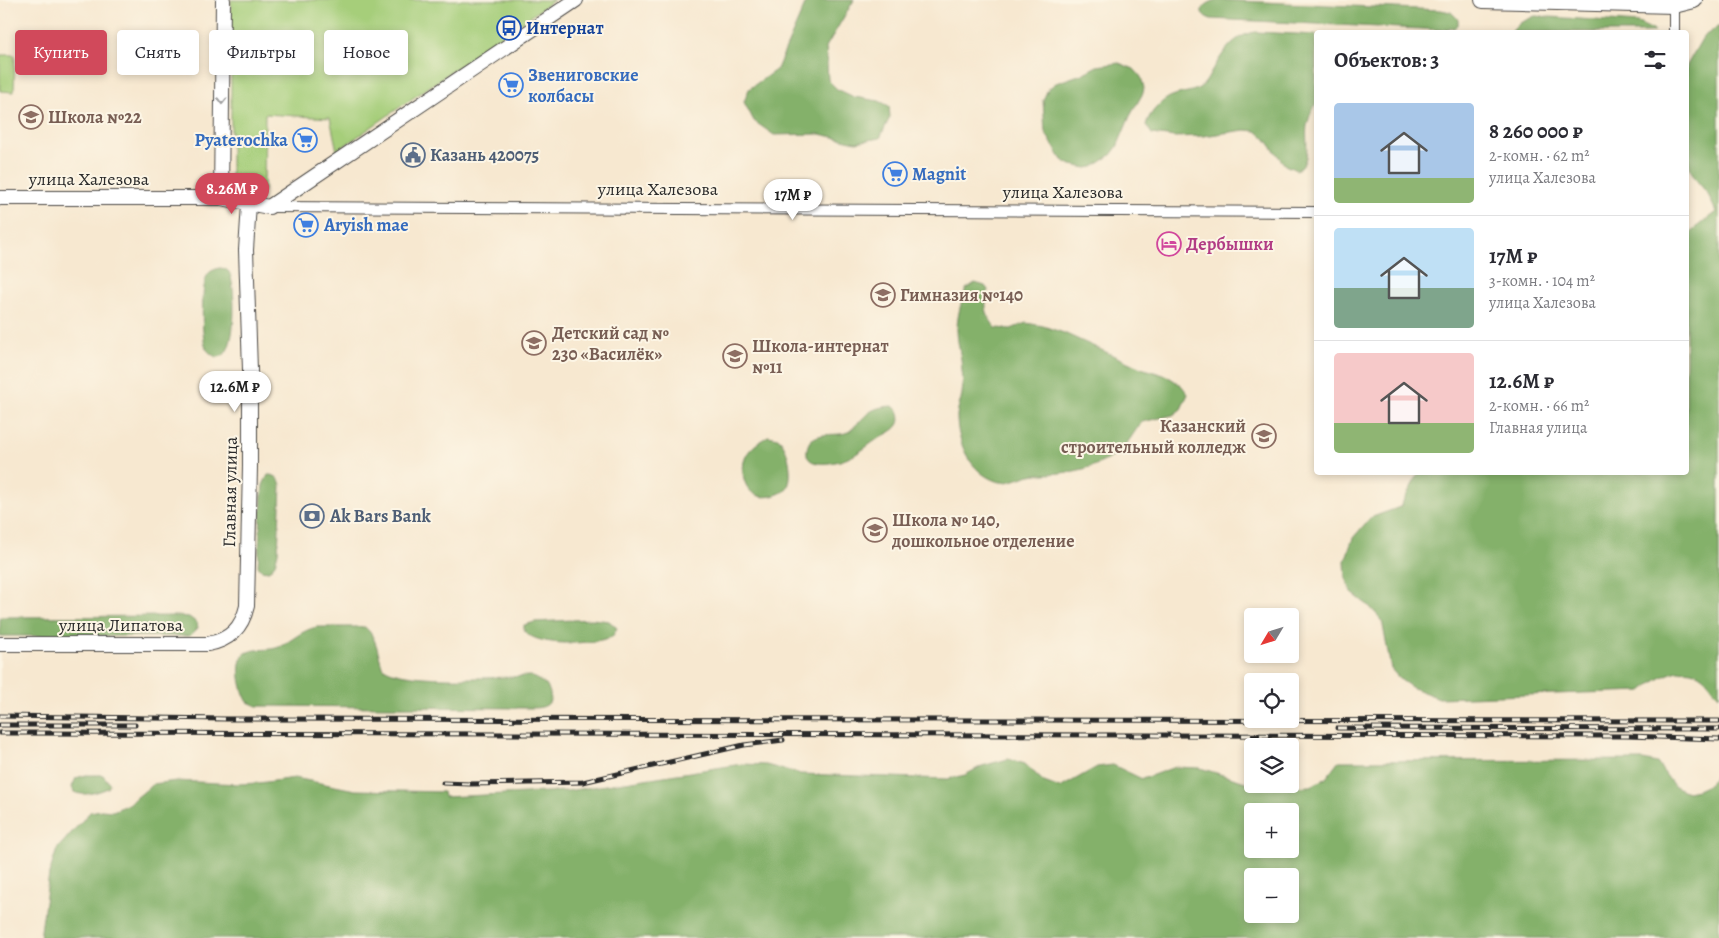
<!DOCTYPE html>
<html lang="ru">
<meta charset="utf-8">
<style>
body{margin:0;font-family:Alegreya,serif;background:#f2f2f3;color:#2b2b33;height:100vh;display:flex;flex-direction:column;font-size:19px;white-space:nowrap}
*{box-sizing:border-box;margin:0}
p{font-size:16px;color:#7c7c81}
.icon{flex:none;width:28px;height:28px;fill:none;stroke:currentColor;stroke-width:2;stroke-linecap:round;stroke-linejoin:round}
.map{position:relative;flex:1;overflow:hidden}
.sheet{position:absolute;left:1314px;top:30px;width:375px;height:445px;display:flex;flex-direction:column;background:#fff;border-radius:5px;box-shadow:0 2px 8px #0003}
.sheet>*{flex:none}
.guide{position:absolute;left:15px;top:30px;width:475px;height:45px;display:flex;gap:10px}
.needle{width:32px;rotate:232deg}
.buttons{position:absolute;left:1244px;top:608px;display:grid;gap:10px}
.buttons a{display:grid;place-items:center;width:55px;height:55px;border-radius:5px;background:#fff;box-shadow:0 2px 8px #0003;font-size:25px}
.price{position:absolute;translate:-50% -42px;padding:0 11px;border-radius:18px;background:#fff;color:#222;font-size:16px;line-height:32px;filter:drop-shadow(0 1px 2px #0008)}
.price::after{content:'';position:absolute;left:50%;top:30px;width:15px;height:11px;margin-left:-8px;background:inherit;clip-path:polygon(0 0,100% 0,50% 100%)}
.price.active{background:#d1495b;color:#fff}
ul{padding:0;list-style:none}
li{display:flex;align-items:center;gap:15px;height:125px;padding:0 20px}
li+li{border-top:1px solid #e1e1e2}
li span{display:grid;place-items:center;flex:none;width:140px;height:100px;border-radius:5px;color:#555}
li>.icon{margin-inline-start:auto}
span .icon{width:60px;height:60px;fill:#fffc;stroke-width:1}
li b{font-size:21px}
h2{display:flex;justify-content:space-between;align-items:center;height:60px;padding:0 20px;font-size:21px}
.chip{padding:0 18px;border-radius:5px;background:#fff;box-shadow:0 2px 8px #0003;font-size:18px;line-height:45px}
.chip.active{background:#d1495b;color:#fff}
.map>svg:first-child{display:block}
.green{fill:#a6ce7a;stroke:#687c52}
.forest{fill:#84b16a;stroke:#586e4a;fill-rule:evenodd}
.lines{fill:none;stroke-linecap:round;stroke-linejoin:round}
.street-casing{stroke:#4a4744;stroke-width:12}
.secondary-casing{stroke:#4a4744;stroke-width:16}
.primary-casing{stroke:#4a4744;stroke-width:18}
.street{stroke:#fff;stroke-width:10}
.secondary{stroke:#fff;stroke-width:14}
.primary{stroke:#fff;stroke-width:16}
.rail-casing{stroke:#2b2b2b;stroke-width:5}
.rail{stroke:#fcf5e5;stroke-width:3;stroke-dasharray:9;stroke-linecap:butt}
.oneway{stroke:#a0a0a0}
.labels{text-anchor:middle;dominant-baseline:central;stroke-width:4;stroke-linejoin:round;paint-order:stroke}
.transit-label{font-size:18px;font-weight:bold;fill:#164399;stroke:#fcf5e5;text-anchor:start}
.shop-label{font-size:18px;font-weight:bold;fill:#366cbe;stroke:#fcf5e5;text-anchor:start}
.education-label{font-size:18px;font-weight:bold;fill:#785e54;stroke:#fcf5e5;text-anchor:start}
.service-label{font-size:18px;font-weight:bold;fill:#4e5e75;stroke:#fcf5e5;text-anchor:start}
.street-label{font-size:18px;fill:#2b2b2b;stroke:#fcf5e5}
.hotel-label{font-size:18px;font-weight:bold;fill:#b23c85;stroke:#fcf5e5;text-anchor:start}
</style>
<div class="map">
<svg width="1719" height="938" viewBox="0 0 1719 938">
<rect width="100%" height="100%" fill="#fcf5e5"/>
<filter id="ink" filterUnits="userSpaceOnUse"><feTurbulence type="fractalNoise" baseFrequency=".02" numOctaves="2"/><feDisplacementMap in="SourceGraphic" scale="10" xChannelSelector="R" yChannelSelector="G"/><feConvolveMatrix kernelMatrix="1 2 1 2 8 2 1 2 1" color-interpolation-filters="sRGB"/></filter>
<filter id="wash" filterUnits="userSpaceOnUse"><feTurbulence type="fractalNoise" baseFrequency=".0096" numOctaves="4" result="noise"/><feDisplacementMap in="SourceGraphic" scale="20" xChannelSelector="R" yChannelSelector="G"/><feGaussianBlur stdDeviation="1.12" result="paint"/><feColorMatrix in="noise" values="0 0 0 0 0 0 0 0 0 0 0 0 0 0 0 0 0 1.4 0 .05"/><feComposite in="paint" operator="in"/></filter>
<g filter="url(#wash)">
<rect width="100%" height="100%" fill="#f7e8d0"/>
<path class="green" d="M231,0h323l-217,151 -7,-33 -65,-4 -1,77 -33,-2z
M0,55h15l-1,37 -14,-1z"/>
<path class="forest" d="M807,0h47l-28,47 2,33 9,9 17,8 25,4 10,5 1,11 -10,21 -24,4 -36,-8 -46,1 -20,-14 -10,-19 5,-13 28,-20z
M1216,0l225,10 10,2 7,7v6l-4,3 -11,2 -232,-11c-17,-6 -7,-15 5,-19z
M1535,16l103,7 15,7 2,2h-144l9,-9z
M1719,26v670c-5,-5 -8,-11 -13,-16 -19,-21 -47,-3 -64,11l-203,7 -26,-10 -12,-8 -10,-11 -9,-49 -13,-14 -17,-13 -6,-15 -1,-17 8,-23 17,-20 30,-11 19,-34 267,-1v-237l30,-23 -8,-18 -11,-13 -6,-10 -4,-19 -1,-73 1,-14 16,-28z
M1256,32l60,3v69c-5,7 -7,14 -9,22 -2,14 5,38 -11,44l-11,-5 -20,-27 -9,-7 -11,-1 -42,6 -29,1 -22,-3 -6,-9c3,-12 17,-27 29,-30 9,-3 21,-3 28,-10 4,-4 6,-9 9,-14 11,-18 21,-36 44,-39z
M1119,63l15,6 7,8 3,11 -1,5 -13,23 -13,31 -6,8 -18,12 -6,1 -16,-3 -9,-5 -17,-28 -2,-32 5,-11 8,-6 26,-9 15,-8z
M219,268c4,0 7,1 10,4 7,11 9,86 -11,85 -4,0 -10,-5 -12,-9 -5,-10 -5,-62 1,-72 2,-5 7,-6 12,-8z
M975,283l10,3 3,4c-4,16 -3,25 8,38l15,1 15,-6 17,3 21,7 77,35 26,8 14,9 7,9 -7,15 -8,6 -31,7c-7,8 -13,20 -20,27 -21,20 -55,25 -82,25 -15,-1 -30,12 -44,7 -26,-9 -39,-38 -39,-65 0,-7 4,-15 5,-22 1,-7 1,-15 0,-23 0,-14 -5,-27 -5,-41 0,-12 4,-29 9,-41z
M893,406c3,3 5,4 6,8 5,15 -13,19 -23,26 -9,6 -18,14 -28,18 -10,5 -44,12 -41,-8 0,-3 2,-8 4,-10 11,-9 26,-3 37,-8 3,-1 6,-6 9,-8 13,-13 16,-17 36,-18z
M768,436c4,1 9,1 11,3 10,9 16,42 6,52 -2,1 -5,2 -7,3 -22,9 -36,-5 -35,-26 1,-17 13,-24 25,-32z
M268,475c8,0 11,3 13,10l-3,67 -3,12 -6,7 -8,-1 -3,-4 4,-71 1,-10z
M179,616l10,1 8,6 1,5 -8,8h-190v-19z
M592,619l17,2 8,7 -5,9c-19,7 -73,11 -88,-6v-6l11,-3z
M317,627h48c11,9 13,26 17,39 15,18 122,11 149,10 4,3 10,5 14,8 2,2 5,7 5,10 3,15 -14,14 -23,14l-270,-2 -9,-4c-7,-10 -15,-44 0,-50 10,-4 21,-1 31,-5 14,-7 23,-17 38,-20z
M1008,759l17,5 19,18 16,6 37,-21 16,-2 29,14 33,-12 25,1 52,16 36,3 23,-1 15,-8 13,-17 304,-1 14,3 17,23 13,6 10,-2 13,-6 9,-16v170h-1679l9,-64 8,-25 33,-37 11,-2 12,1 16,-7 24,-20 23,-3 63,3 20,-1 36,-5 60,12 88,2 1,5 123,-6 175,-27 24,1 34,9 148,5 17,-4 17,-9zM1252,811h38v38h-38zM1252,876h38v38h-38z
M86,775h17l7,9 -2,4c-10,4 -24,9 -34,4l-2,-5 4,-9z"/>
</g>
<g filter="url(#ink)">
<g class="lines">
<g class="street-casing">
<path id="street" d="M1674,32v-27
M269,207l1047,5"/>
</g>
<g class="secondary-casing">
<path id="secondary" d="M0,198h221l48,9 307,-207
M221,198l2,-198
M0,644h208c22,-4 34,-16 39,-38l3,-140v-96l-4,-120 3,-46"/>
</g>
<g class="primary-casing">
<path id="primary" d="M1483,0l191,5 20,-5"/>
</g>
<use href="#street" class="street"/>
<use href="#secondary" class="secondary"/>
<use href="#primary" class="primary"/>
<g class="rail-casing">
<path id="rail" d="M0,716l226,3 1493,2
M0,725h135
M1337,728l382,1
M0,733l1627,3 92,3
M443,783l27,1 113,-2 161,-37 39,-5"/>
</g>
<use href="#rail" class="rail"/>
</g>
<defs><path id="oneway-chevron" d="M-2-3.5L2.5 0L-2 3.5" fill="none" stroke-width="1.6" stroke-linecap="round" stroke-linejoin="round" transform="scale(1.25)"/></defs>
<use class="oneway" href="#oneway-chevron" transform="translate(222 101) rotate(91)"/>
</g>
<defs>
<g id="bus-ring" transform="scale(1.25)"><circle r="9.5" fill="#fcf5e5" stroke="#1a4fb4" stroke-width="1.5"/><path d="M-5-6H5V4H4V6H2V4H-2V6H-4V4H-5ZM-3.5-4V0h7V-4ZM-3.5 1.2v1.5H-2V1.2ZM2 1.2v1.5H3.5V1.2Z" fill="#1a4fb4"/></g>
<g id="supermarket-ring" transform="scale(1.25)"><circle r="9.5" fill="#fcf5e5" stroke="#3f7fe0" stroke-width="1.5"/><path d="M-6-5.5h2.5l.6 2H6L4.5 2H-2.5L-4.4-4H-6ZM-1.5 3.2a1.3 1.3 0 1 0 .1 0ZM3 3.2a1.3 1.3 0 1 0 .1 0Z" fill="#3f7fe0"/></g>
<g id="school-ring" transform="scale(1.25)"><circle r="9.5" fill="#fcf5e5" stroke="#8d6e63" stroke-width="1.5"/><path d="M0-5L7-2L0 1L-7-2ZM-4 1L0 2.5L4 1V4Q0 6-4 4Z" fill="#8d6e63"/></g>
<g id="civic-ring" transform="scale(1.25)"><circle r="9.5" fill="#fcf5e5" stroke="#5c6f8a" stroke-width="1.5"/><path d="M-.6-6.5H3V-4.5H.6V-3L4-1V1h2V6H-6V1h2V-1L-.6-3ZM-1.2 2.5V6h2.4V2.5Z" fill="#5c6f8a"/></g>
<g id="hotel-ring" transform="scale(1.25)"><circle r="9.5" fill="#fcf5e5" stroke="#d1479c" stroke-width="1.5"/><path d="M-6-4.5h1.5V1H6V5H4.5V3h-9V5H-6ZM-4 0a1.8 1.8 0 1 1 3.6 0ZM.5 0V-2.5h3Q6-2.5 6 0Z" fill="#d1479c"/></g>
<g id="university-ring" transform="scale(1.25)"><circle r="9.5" fill="#fcf5e5" stroke="#8d6e63" stroke-width="1.5"/><path d="M0-5L7-2L0 1L-7-2ZM-4 1L0 2.5L4 1V4Q0 6-4 4Z" fill="#8d6e63"/></g>
<g id="bank-ring" transform="scale(1.25)"><circle r="9.5" fill="#fcf5e5" stroke="#5c6f8a" stroke-width="1.5"/><path d="M-6-4H6V4H-6ZM0-2.3a2.3 2.3 0 1 0 0 4.6a2.3 2.3 0 1 0 0-4.6Z" fill="#5c6f8a"/></g>
</defs>
<g fill-rule="evenodd">
<use href="#bus-ring" x="509" y="28"/>
<use href="#supermarket-ring" x="511" y="85"/>
<use href="#school-ring" x="31" y="117"/>
<use href="#supermarket-ring" x="305" y="140"/>
<use href="#civic-ring" x="413" y="155"/>
<use href="#supermarket-ring" x="895" y="174"/>
<use href="#supermarket-ring" x="306" y="225"/>
<use href="#hotel-ring" x="1169" y="244"/>
<use href="#school-ring" x="883" y="295"/>
<use href="#school-ring" x="534" y="343"/>
<use href="#school-ring" x="735" y="356"/>
<use href="#university-ring" x="1264" y="436"/>
<use href="#bank-ring" x="312" y="516"/>
<use href="#school-ring" x="875" y="530"/>
</g>
<g class="labels">
<g class="transit-label">
<text x="526" y="28">Интернат</text>
</g>
<g class="shop-label">
<text x="528" y="75">Звениговские<tspan x="528" dy="21">колбасы</tspan></text>
<text x="288" y="140" text-anchor="end">Pyaterochka</text>
<text x="912" y="174">Magnit</text>
<text x="324" y="225">Aryish mae</text>
</g>
<g class="education-label">
<text x="48" y="117">Школа №22</text>
<text x="900" y="295">Гимназия №140</text>
<text x="552" y="333">Детский сад №<tspan x="552" dy="21">230 «Василёк»</tspan></text>
<text x="752" y="346">Школа-интернат<tspan x="752" dy="21">№11</tspan></text>
<text x="1246" y="426" text-anchor="end">Казанский<tspan x="1246" dy="21">строительный колледж</tspan></text>
<text x="892" y="520">Школа № 140,<tspan x="892" dy="21">дошкольное отделение</tspan></text>
</g>
<g class="service-label">
<text x="430" y="155">Казань 420075</text>
<text x="330" y="516">Ak Bars Bank</text>
</g>
<g class="street-label">
<text x="89" y="179">улица Халезова</text>
<text x="658" y="189">улица Халезова</text>
<text x="1063" y="192">улица Халезова</text>
<text transform="translate(230 492) rotate(-89)">Главная улица</text>
<text x="121" y="625">улица Липатова</text>
</g>
<g class="hotel-label">
<text x="1186" y="244">Дербышки</text>
</g>
</g>
</svg>
<div class="buttons">
<a><svg class="needle" viewBox="-14 -14 28 28"><path d="M0-13l5 13h-10z" fill="#e53935"/><path d="M0 13l5-13h-10z" fill="#7c7c81"/></svg></a>
<a><svg class="icon" aria-label="locate" viewBox="0 0 24 24"><circle cx="12" cy="12" r="6"/><path d="M12 2v4M12 18v4M2 12h4M18 12h4"/></svg></a>
<a><svg class="icon" aria-label="layers" viewBox="0 0 24 24"><path d="M12 4l9 5-9 5-9-5zM3 14l9 5 9-5"/></svg></a>
<a>+</a>
<a>−</a>
</div>
<b class="price active" style="left:232px;top:215px">8.26M ₽</b>
<b class="price" style="left:793px;top:221px">17M ₽</b>
<b class="price" style="left:235px;top:413px">12.6M ₽</b>
<div class="guide">
<a class="chip active">Купить</a>
<a class="chip">Снять</a>
<a class="chip">Фильтры</a>
<a class="chip">Новое</a>
</div>
<section class="sheet">
<h2>Объектов: 3<svg class="icon" aria-label="filters" viewBox="0 0 24 24"><path d="M4 7h16M4 17h16"/><circle cx="9" cy="7" r="2"/><circle cx="15" cy="17" r="2"/></svg></h2>
<ul>
<li><span style="background:linear-gradient(#a9c7e8 75%,#8fb573 0)"><svg class="icon" aria-label="home" viewBox="0 0 24 24"><path d="M3 11l9-7 9 7M6 9v11h12V9"/></svg></span><div><b>8 260 000 ₽</b><p>2-комн. · 62 m²</p><p>улица Халезова</p></div></li>
<li><span style="background:linear-gradient(#bfe0f5 60%,#7fa58c 0)"><svg class="icon" aria-label="home" viewBox="0 0 24 24"><path d="M3 11l9-7 9 7M6 9v11h12V9"/></svg></span><div><b>17M ₽</b><p>3-комн. · 104 m²</p><p>улица Халезова</p></div></li>
<li><span style="background:linear-gradient(#f6c9c9 70%,#8fb573 0)"><svg class="icon" aria-label="home" viewBox="0 0 24 24"><path d="M3 11l9-7 9 7M6 9v11h12V9"/></svg></span><div><b>12.6M ₽</b><p>2-комн. · 66 m²</p><p>Главная улица</p></div></li>
</ul>
</section>
</div>
